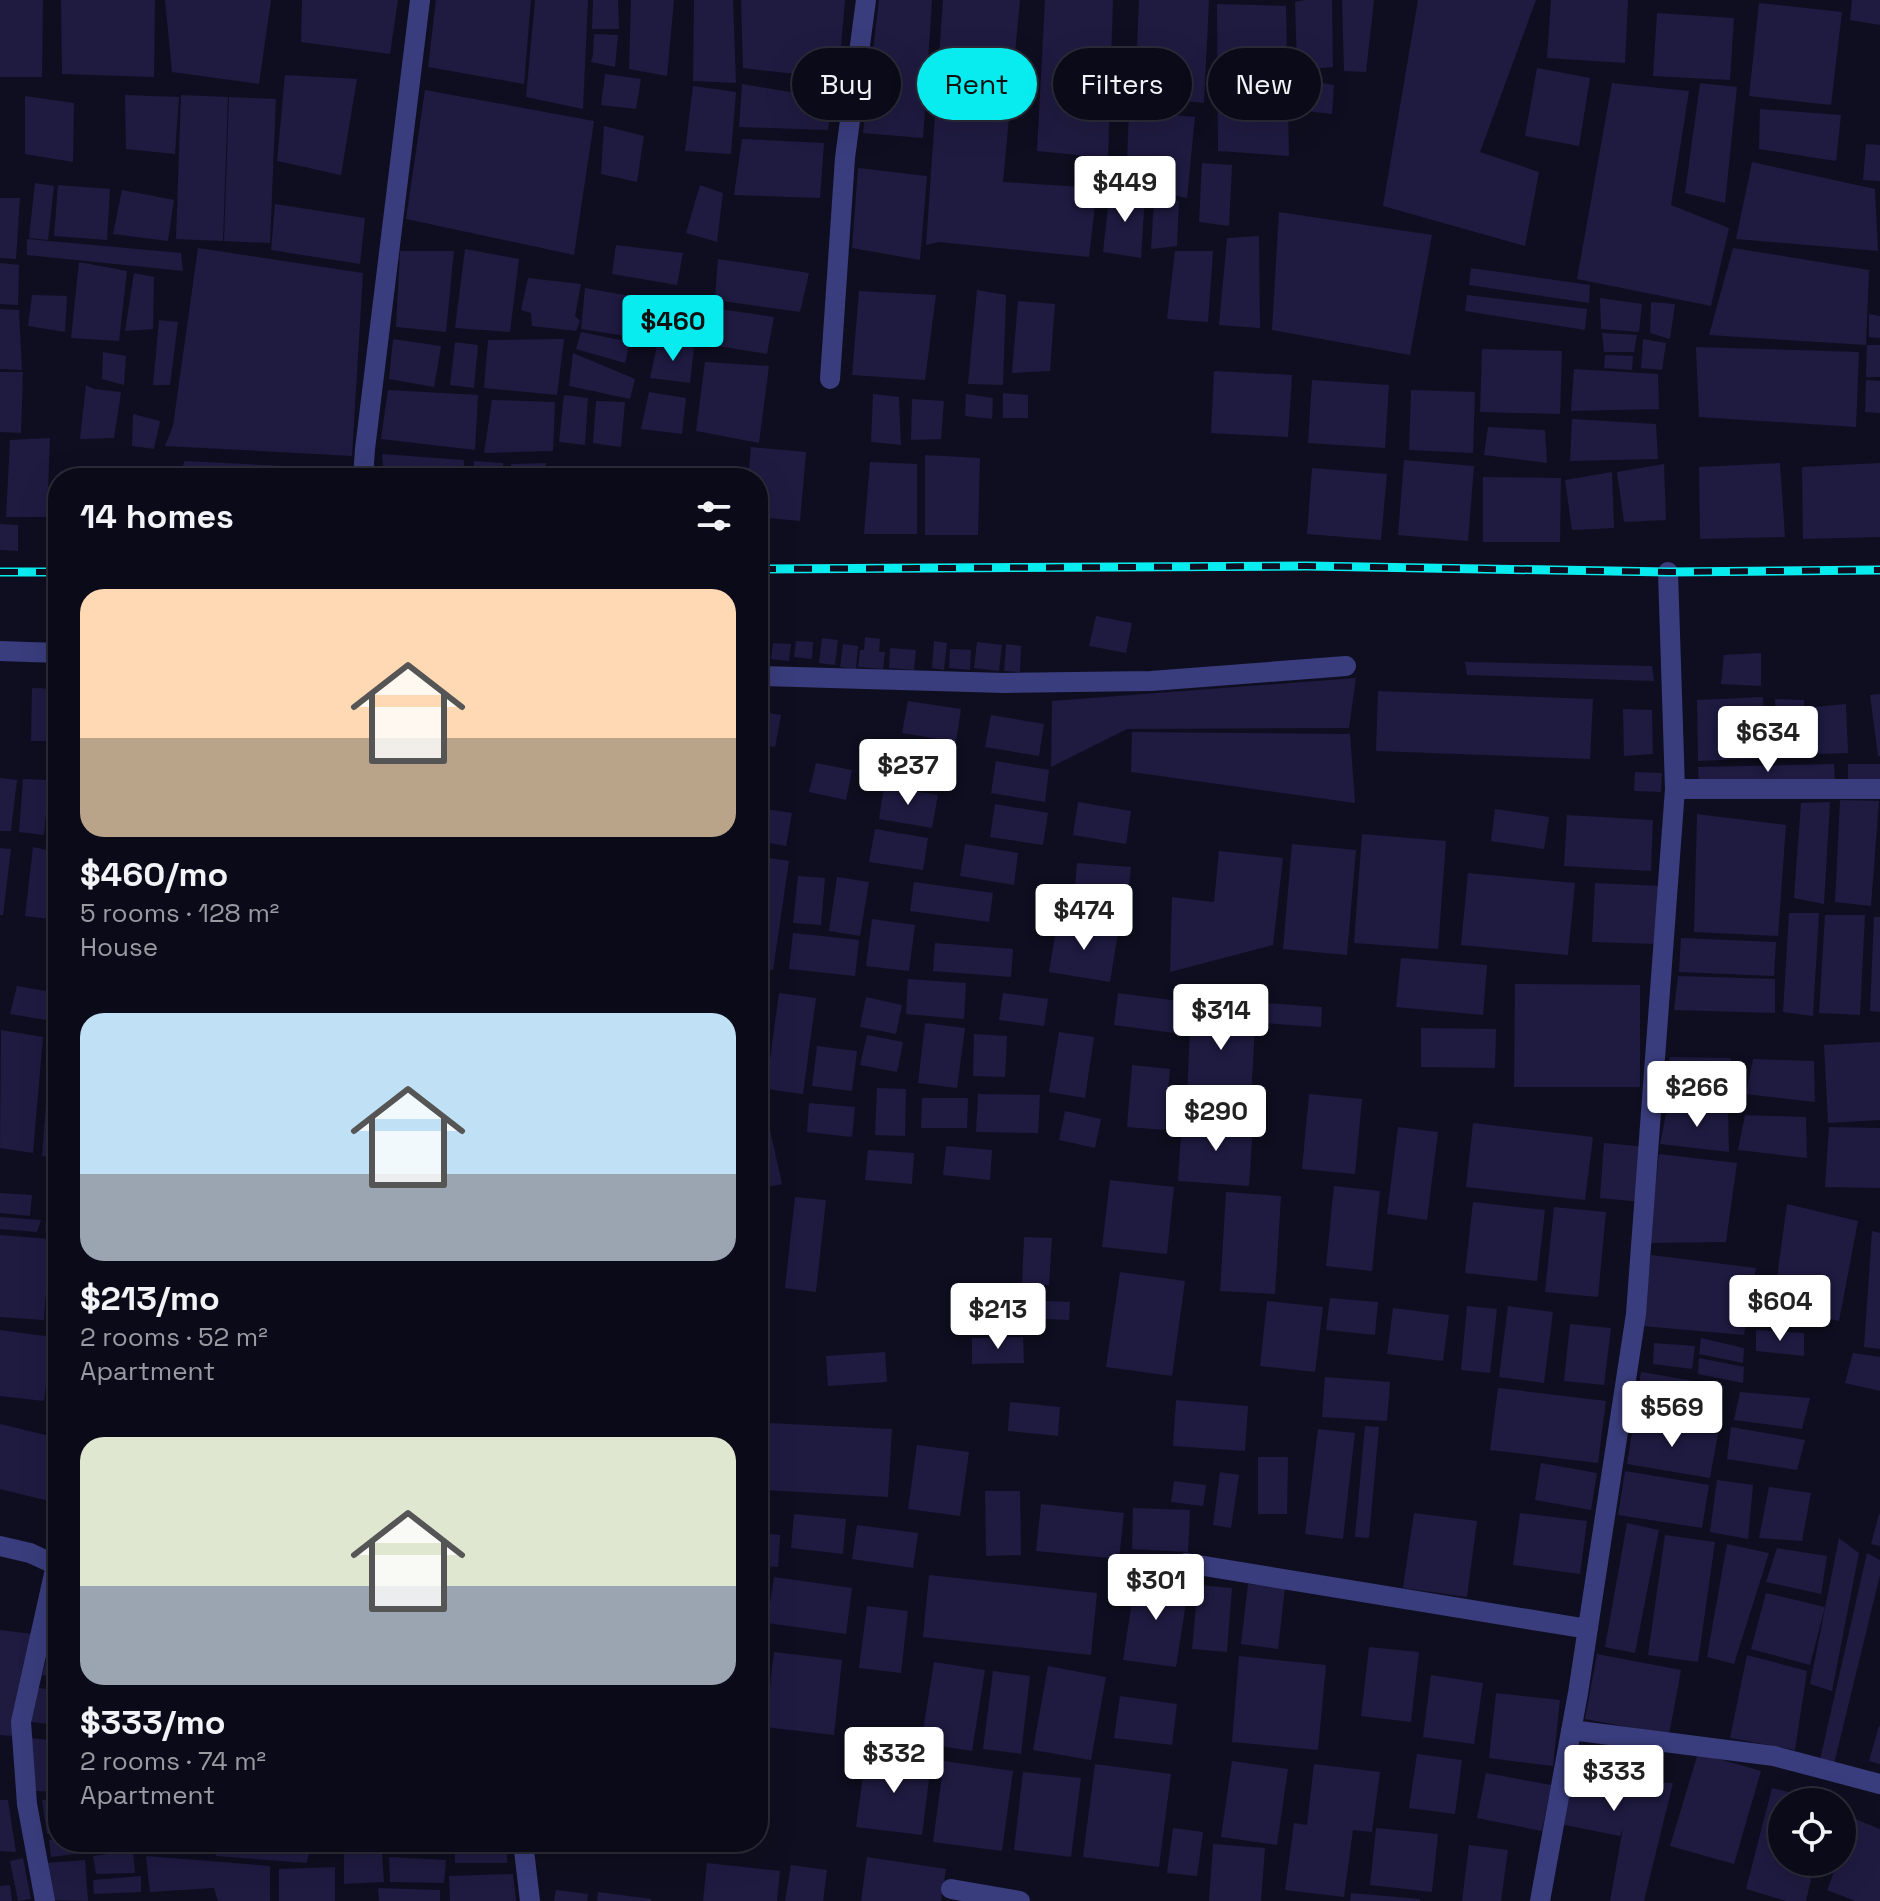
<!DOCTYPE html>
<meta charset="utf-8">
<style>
body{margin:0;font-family:"Space Grotesk",sans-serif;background:#141321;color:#f1f3f6;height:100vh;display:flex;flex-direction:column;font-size:30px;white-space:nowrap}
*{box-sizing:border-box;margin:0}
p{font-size:26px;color:#9a9aa2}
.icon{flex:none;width:44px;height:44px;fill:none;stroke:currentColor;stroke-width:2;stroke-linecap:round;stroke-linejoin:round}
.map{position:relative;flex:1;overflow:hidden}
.drawer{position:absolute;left:48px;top:468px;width:720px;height:1384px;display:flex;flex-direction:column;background:#0b0a18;border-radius:32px;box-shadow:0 8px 32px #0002,0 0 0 2px #2b2b37}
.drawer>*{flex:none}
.top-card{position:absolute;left:792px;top:48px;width:760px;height:72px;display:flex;gap:16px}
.buttons{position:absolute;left:1768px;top:1788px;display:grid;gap:16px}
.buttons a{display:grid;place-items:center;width:88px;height:88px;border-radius:50%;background:#0b0a18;box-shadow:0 8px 32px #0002,0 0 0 2px #2b2b37;font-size:40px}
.price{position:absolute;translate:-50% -68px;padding:0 18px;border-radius:8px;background:#fff;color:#222;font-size:26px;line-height:52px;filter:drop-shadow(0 2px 4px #0008)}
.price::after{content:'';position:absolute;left:50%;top:48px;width:24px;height:18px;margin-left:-12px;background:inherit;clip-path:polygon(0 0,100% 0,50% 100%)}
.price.on{background:#09ecef;color:#111}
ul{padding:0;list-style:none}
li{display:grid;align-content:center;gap:16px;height:424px;padding:0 32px}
li span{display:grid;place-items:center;height:248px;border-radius:24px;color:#555}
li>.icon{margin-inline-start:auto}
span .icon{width:144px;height:144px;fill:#fffc;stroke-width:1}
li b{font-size:34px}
h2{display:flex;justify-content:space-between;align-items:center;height:96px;padding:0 32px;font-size:34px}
.pill{padding:0 28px;border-radius:36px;background:#0b0a18;box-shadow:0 8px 32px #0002,0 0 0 2px #2b2b37;font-size:28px;line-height:72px}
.pill.on{background:#09ecef;color:#111}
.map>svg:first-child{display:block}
.building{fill:#1f1a40}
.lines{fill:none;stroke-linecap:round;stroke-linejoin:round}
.street{stroke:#3a3d7d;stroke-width:20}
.rail-casing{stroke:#09ecef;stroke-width:9}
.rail{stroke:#0f0e20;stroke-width:6;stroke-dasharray:18;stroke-linecap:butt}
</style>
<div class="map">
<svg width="1880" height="1901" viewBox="0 0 1880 1901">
<rect width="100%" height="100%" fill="#0f0e20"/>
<path class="building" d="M0,0h43l-1,77h-42z
M61,0h94l-1,77 -92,-3z
M165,0h106l-12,84 -87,-12z
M302,0h96l-8,54 -89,-12z
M436,0h95l-7,84 -96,-17z
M535,0h53l-5,109 -57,-12z
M593,0h25l1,29h-27z
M631,0h43l-7,76 -38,-7z
M694,0h39l3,83 -43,-2z
M741,0h104l-7,79 -95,-11z
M879,0h53l-9,138 -60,-5z
M943,0h77l-17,182 94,6 -8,69 -150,-15 -13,3z
M1045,0h68l-5,158 -71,-7z
M1139,0h70l-5,103 -69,-7z
M1305,0h27l1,67 -36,3 -2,-68z
M1342,0h32l-8,72 -22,-1z
M1418,0h118l-56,152 59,20 -14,74 -142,-40z
M1551,0h77l-3,63 -78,-5z
M1852,0h28v25l-30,-5z
M1759,3l83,9 -11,93 -82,-9z
M1217,4l69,2 3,150 -71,-5z
M1657,13l77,5 -4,62 -77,-4z
M594,34l24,1 -3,32 -24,-5 2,-7z
M1537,68l53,10 -11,68 -54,-10z
M605,74l36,5 -5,30 -35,-4z
M285,75l72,4 -16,96 -64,-14z
M1310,81l24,4 -2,29 -26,-3z
M1612,83l77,8 -18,114 58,23 -18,78 -134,-27z
M1700,83l37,4 -12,116 -40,-10z
M742,84l90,15 -4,31 -89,-3z
M693,86l43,6 -5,62 -46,-3z
M425,90l169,31 -20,134 -168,-36z
M125,95l54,2 -4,57 -49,-5z
M181,95l47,2 -5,144 -47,-2z
M25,96l49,7 -1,59 -48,-8z
M229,97l47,2 -6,144 -46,-2z
M1760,109l81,6 -5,46 -77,-12z
M1129,111l66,6 -8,81 -61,-12z
M604,126l40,10 -7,46 -36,-8z
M742,139l82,4 -4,55 -86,-3z
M1866,144l14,1v36l-17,-1z
M1752,162l123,27 3,62 -142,-12z
M1202,163l30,2 -3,61 -30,-4z
M858,168l69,8 -7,84 -68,-12z
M35,183l19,3 -6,54 -19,-2z
M58,185l52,4 -3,51 -53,-4z
M700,185l23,8 -6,49 -31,-9z
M122,190l52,10 -6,41 -55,-7z
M1110,190l35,5 -4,63 -38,-6z
M0,198h20l-4,61 -16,-1z
M1154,199l25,2 -2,45 -26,3z
M275,204l90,14 -5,46 -89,-14z
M1279,212l153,23 -22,120 -138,-25z
M1259,236l1,92 -41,-3 8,-87z
M27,239l154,14 2,18 -156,-16z
M616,245l67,8 -6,32 -65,-11z
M198,248l165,25 -11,183 -187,-10 8,-20z
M1733,248l136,22 -3,75 -157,-10z
M465,249l54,10 -9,73 -55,-4z
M400,251h54l-8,81 -50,-5z
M1175,251h38l-5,71 -41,-3z
M718,259l91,14 -9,39 -85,-12z
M79,262l48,9 -8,70 -48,-3z
M0,263l19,2 -1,40 -18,-1z
M1471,268l119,17 -1,18 -120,-18z
M134,273l20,4 -1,52 -28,2z
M528,278l53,6 -6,32 5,5 -4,10 -44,-5 -1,-13 -10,-3z
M585,288l62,11 -2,32 -10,-1 -3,7 -51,-8z
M977,290l29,5 -3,90 -35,-1z
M859,291l77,4 -11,85 -73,-5z
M32,295l35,1 -2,36 -37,-6z
M1467,295l120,14 -2,21 -120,-19z
M1600,298l42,6 -3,28 -38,-3z
M658,300l116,17 -7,37 -110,-18z
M1018,301l37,3 -5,67 -38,2z
M1651,302l24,2 -5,35 -20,-6z
M0,309l19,1 3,60 -22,-1z
M1869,314l11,2v22l-11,-1z
M159,320l19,2 -8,63h-17z
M581,332l49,10 -5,21 -49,-14z
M1602,333l35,2 -3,17h-30z
M393,339l48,7 -7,41 -45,-8z
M564,339l-7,56 -73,-7 4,-48z
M1643,339l23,4 -4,27 -21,-2z
M658,341l36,7 -4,35 -40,-5z
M455,342l23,3 -4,43 -24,-3z
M1867,345h13v32h-14z
M1696,347l163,5 -3,75 -157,-10z
M1482,349l80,2 -2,63 -80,-2z
M103,352l23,4 -2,29 -22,-6z
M573,353l62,26 -5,20 -61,-13z
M1605,355l28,1 -1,14 -28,-2z
M705,362l64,4 -10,77 -63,-12z
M1574,369l84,5 1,35 -88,2z
M1214,371l78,4 -4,62 -77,-4z
M0,372h23l-2,61 -21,-1z
M1312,380l77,5 -4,63 -77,-5z
M1866,380l14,1v32l-15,-1z
M86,385l8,4 27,3 -7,46 -34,1z
M388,390l90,5 -3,55 -94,-11z
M1411,390l64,2 -2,61 -64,-3z
M649,392l37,6 -4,36 -41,-5z
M1003,393l25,2v23h-25z
M873,394l26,3 2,48 -30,-3z
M966,394l27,4 -1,21 -27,-3z
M564,395l24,3 -3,47 -26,-3z
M912,399l32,2 -3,38 -30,1z
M492,400l63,2 -2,49 -69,2z
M596,401l29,1 -4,45 -28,-4z
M133,414l27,7 -6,28 -22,-3z
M1572,419l84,5 2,35 -88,2z
M1488,427l57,3 2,33 -63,-8z
M50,438l-3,79h-41l4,-77z
M751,447l55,5 -6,69 -42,-4v-39h-10z
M382,454l82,6 -1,18h-79z
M925,455l55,3 -2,77h-53z
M1404,460l70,6 -6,75 -70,-6z
M184,461l159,8v9h-162z
M474,461l29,2v15h-30z
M870,462l47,2v70h-53z
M546,463l-1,15h-34v-14z
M1780,463l5,74 -85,2 -1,-72z
M1880,463v74l-77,2 -1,-72z
M1664,464l2,56 -42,2 -7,-50z
M1312,468l75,6 -6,66 -74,-6z
M1612,472l2,56 -42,2 -7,-50z
M1483,477l78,1 -1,64h-77z
M0,524l18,1v26l-18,-1z
M1096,616l36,7 -6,30 -37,-7z
M865,637l15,2 -1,13h6l-2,17 -25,-2 2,-17h4z
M822,638l16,2 -3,25 -16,-2z
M796,641l17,1 -1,17 -18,-2z
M934,641l13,2 -3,27 -12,-2z
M977,642l25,3 -3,26 -25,-3z
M773,643l18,1 -2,17 -18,-2z
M843,644l15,2 -2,23 -16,-2z
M1006,644l15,2 -1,26 -16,-1z
M890,648l26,2 -2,20 -25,-2z
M950,649l21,1 -1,20 -21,-2z
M1761,653v33l-40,-2 3,-29z
M1465,662l187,4 2,15 -187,-6z
M1356,678l-7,50 -222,1 -76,38 1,-66z
M32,688l26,1v52h-27z
M1378,691l215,8 -3,60 -214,-8z
M1880,694v62h-2l-8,-61z
M1763,697l3,61 -68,3 -1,-61z
M1775,699l29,1 1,44 -28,2z
M908,701l53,8 -5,33 -54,-9z
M1846,704l2,49 -33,1 -1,-47z
M1623,709l29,1 1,44 -29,2z
M758,711l23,4 -6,32 -17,-3z
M991,715l53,9 -5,32 -54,-9z
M1132,732l218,2 5,69 -224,-31z
M884,747l53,8 -5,32 -53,-8z
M996,761l53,9 -4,32 -54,-9z
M816,763l36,7 -6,30 -37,-8z
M1834,764l1,18 -136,1 -1,-16z
M1848,764h32v19l-32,-1z
M1635,772l27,1 -1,19 -27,-1z
M0,778l17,2 -6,51h-11z
M23,779l26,1 -5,55 -25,-3z
M56,782h2v55l-7,-3z
M884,786l54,9 -6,33 -53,-9z
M1840,800l39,1 -8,105 -36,-4z
M1078,802l53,9 -5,33 -53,-9z
M1830,802l-6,102 -30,-6 7,-95z
M995,804l53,9 -5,32 -53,-8z
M758,808l34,5 -6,33 -28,-5z
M1495,809l54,8 -5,32 -53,-8z
M1697,814l89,11 -8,111 -84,-4z
M1567,815l86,5 -2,51 -87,-5z
M875,829l53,9 -5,32 -54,-8z
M1362,834l84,7 -8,108 -84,-6z
M965,844l53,9 -4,32 -54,-9z
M1292,844l64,6 -9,105 -64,-6z
M33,847l23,5 -6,67 -25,-3z
M0,848l11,1 -8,66h-3z
M1219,851l64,7 -10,87 -103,27 2,-75 42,5z
M758,856l31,5 -16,109 -15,-2z
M1077,863l54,4 -5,49 -53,-5z
M1468,873l107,10 -7,72 -107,-10z
M798,876l27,2 -4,47 -28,-2z
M837,877l32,5 -9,54 -31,-5z
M914,882l79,11 -4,29 -79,-11z
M1595,883l65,3 -3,58 -65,-2z
M1789,913h30l-6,103 -30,-4z
M1825,915h40l-5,100 -41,-2z
M1874,917h6v95l-10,-1z
M872,919l43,6 -6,46 -43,-5z
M1057,923l61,10 -8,49 -61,-10z
M793,933l66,7 -4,36 -66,-7z
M1681,938l95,4 -2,34 -95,-4z
M935,943l78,6 -2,28 -78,-6z
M56,944h2v39l-8,-1z
M1401,958l86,7 -4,50 -87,-8z
M1678,976l97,3v34l-101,-3z
M908,979l58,4 -2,36 -58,-5z
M1515,984l125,1v102h-126z
M17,986l41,7v29l-48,-8z
M779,993l37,5 -13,96 -37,-5z
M1003,993l45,6 -4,27 -45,-6z
M1118,993l60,8 -4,32 -60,-8z
M866,997l36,8 -6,29 -36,-7z
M1265,1003l57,4 -1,20 -58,-4z
M1191,1005l65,4 -5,90 -64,-3z
M925,1023l40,5 -8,60 -39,-5z
M1421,1028l75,1 -1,39 -74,-1z
M1,1030l42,7 -10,116 -33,-5z
M1059,1032l35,5 -9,61 -36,-6z
M974,1034l33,2 -2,41 -32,-1z
M867,1035l36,7 -6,30 -37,-7z
M51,1036l7,1v121l-16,-2z
M1880,1042v78l-52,3 -4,-78z
M817,1046l40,5 -5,40 -40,-5z
M1670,1057l61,1 1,41 -69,-8z
M1753,1059l61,2 1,41 -69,-8z
M1132,1065l38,4 -5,61 -38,-3z
M877,1088l29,1 -1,47 -30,-1z
M978,1094l62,1 -2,38 -62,-1z
M1309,1094l53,5 -7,75 -53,-5z
M922,1098h46l-1,30h-46z
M809,1103l46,4 -3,30 -45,-5z
M1667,1109l61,1 1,42 -69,-8z
M1065,1111l36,8 -6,29 -36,-8z
M1745,1115l61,2 1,41 -69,-8z
M1182,1120l71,5 -4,61 -71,-5z
M1473,1123l120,14 -8,63 -119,-13z
M769,1125l13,59 -19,4 -5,-26v-35z
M1398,1127l40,5 -11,88 -40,-6z
M1829,1127l51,1v60l-55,-1z
M1604,1143l43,4 -6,55 -41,-4z
M946,1146l46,4 -2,30 -47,-5z
M868,1150l46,3 -2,31 -47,-4z
M1659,1154l78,9 -11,79 -77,1z
M1110,1180l64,7 -7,67 -65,-7z
M1334,1186l46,5 -8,80 -46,-5z
M1226,1192l55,4 -6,98 -55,-3z
M0,1193l32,2 -2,21 -30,-3z
M795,1197l31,3 -10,92 -31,-4z
M48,1199l10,1v32l-13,-1z
M1473,1202l72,8 -8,71 -72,-8z
M1787,1204l71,17 -19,100 -66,-14z
M1554,1207l52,5 -8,85 -53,-5z
M0,1217l41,3 -4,12 -37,-3z
M1872,1231l8,2v116l-16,-2z
M0,1235l50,4 -6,81 -44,-3z
M1024,1237l28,1 -3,47 -27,-1z
M56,1239h2v82l-10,-1z
M1651,1255l105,13 -12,67 -101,-9z
M1120,1272l65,9 -13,95 -66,-9z
M1330,1298l48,4 -3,33 -49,-5z
M1024,1300l46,2 -1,18 -46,-2z
M1267,1301l56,6 -8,65 -55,-6z
M1467,1306l30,3 -7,64 -29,-3z
M1508,1306l45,6 -9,71 -45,-6z
M1393,1308l56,7 -6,46 -56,-7z
M1570,1324l41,4 -7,57 -40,-4z
M0,1330l52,7 -8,64 -44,-5z
M1756,1330l48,3v23l-48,-5z
M1023,1337l1,26 -52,1v-26z
M54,1338l4,1v72l-11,-3z
M1701,1338l43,10 -1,15 -44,-9z
M1654,1343l41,3 -3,23 -39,-5z
M885,1352l2,30 -59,4 -2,-30z
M1853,1353l27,4v34l-35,-8z
M1699,1358l45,9 -1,16 -45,-9z
M1641,1372l83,14 -7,43 -83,-13z
M1325,1377l65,5 -3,39 -65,-4z
M1498,1388l108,13 -8,62 -108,-13z
M1740,1392l70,6 -8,31 -68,-9z
M1176,1400l72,6 -3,45 -72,-5z
M1010,1402l50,5 -2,29 -50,-5z
M1634,1420l84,14 -8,44 -83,-14z
M768,1423l124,6 -4,68 -123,-7z
M0,1424l58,14v41l-5,23 -53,-13z
M1365,1426l14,1 -10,111 -14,-1z
M1731,1427l74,13 -8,30 -70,-11z
M1318,1429l37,4 -12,106 -38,-5z
M917,1445l52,7 -9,64 -52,-7z
M1258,1457h30l-1,57h-29z
M1541,1463l56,10 -6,37 -56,-10z
M1625,1471l84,14 -7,43 -84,-13z
M1220,1472l19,3 -8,53 -18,-3z
M1717,1480l36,5 -5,54 -38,-7z
M1174,1481l32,4 -3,21 -32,-4z
M1769,1487l42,6 -9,48 -43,-3z
M985,1491h35l1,64 -35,1z
M1041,1504l83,9 -5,46 -83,-8z
M1133,1508l57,2 -2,42 -56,-3z
M1414,1513l63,8 -10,76 -64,-9z
M1520,1513l67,8 -7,53 -67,-9z
M794,1514l52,5 -3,35 -52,-6z
M1879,1514h1v32l-9,-2z
M1627,1523l32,7 -24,123 -30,-6z
M857,1525l61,8 -5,35 -61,-9z
M758,1533l22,2 -2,32 -20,-1z
M1665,1535l50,7 -17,120 -50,-7z
M1839,1538l20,15 -27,138 -22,-7z
M1727,1544l42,9 -35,111 -27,-7z
M1777,1548l50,8 -6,38 -55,-12z
M1867,1553l13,7v15l-46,189 -14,-4z
M929,1575l168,18 -6,62 -168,-18z
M1136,1576l53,7 -13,84 -53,-7z
M774,1577l78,11 -6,46 -79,-11z
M1248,1584l37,4 -7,61 -37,-5z
M1198,1585l34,3 -5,64 -35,-3z
M1766,1593l59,14 -15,58 -59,-16z
M867,1606l41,5 -7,62 -42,-5z
M57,1614l1,63 -16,-2z
M0,1630l33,4 -21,102 -12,-1z
M1369,1647l50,5 -8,70 -50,-6z
M774,1652l68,8 -8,75 -69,-8z
M1597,1654l84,16 -12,65 -84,-16z
M1747,1655l60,16 -12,79 -65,-12z
M1239,1656l87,9 -8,85 -86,-8z
M934,1662l51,8 -13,81 -51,-8z
M1048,1666l58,11 -15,83 -58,-10z
M993,1671l37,5 -9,78 -38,-5z
M1431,1675l52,8 -9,61 -51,-7z
M38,1688l20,2v35l-27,-3z
M1496,1693l64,7 -7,66 -64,-8z
M1120,1696l57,8 -5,41 -58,-7z
M1879,1726h1v38l-11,-3z
M31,1738l27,3v51l-24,-1z
M1566,1746l70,15 -4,20 41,2 -29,118h-34l13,-73 -3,8 -70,-14z
M1698,1753l63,18 -27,93 -64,-18z
M866,1754l65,9 -9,72 -66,-8z
M1417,1754l45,6 -7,54 -46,-6z
M944,1761l69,10 -11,80 -69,-9z
M1232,1761l56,8 -11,76 -56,-8z
M1095,1764l76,10 -12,93 -76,-10z
M1314,1764l66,8 -8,60 -19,-2 -9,67 -59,-7 9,-67 13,2z
M1023,1772l58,6 -10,79 -57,-7z
M1486,1773l65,12 -9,46 -65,-13z
M1772,1788l55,13 -45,1v60h33l-9,39h-20l-40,-12z
M0,1800h8l8,52 -16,-1z
M42,1800h16v33l-11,1z
M1855,1819l25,10v72h-25l-28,-11 11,-28h4v-10z
M1173,1828l30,4 -6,44 -30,-3z
M1376,1828l62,6 -6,58 -62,-7z
M58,1839v3h48l1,8 -56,7 -2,-17z
M112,1842h15l1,10 5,-1 2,22 -39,1 -3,-18 32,-4h-11z
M268,1842h42v6l-42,-4z
M351,1842h98l-1,6 -97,-2z
M455,1842h52v21h-52z
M697,1842h45v7l-45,-5z
M213,1844l96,8 -2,11 -91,-7z
M1213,1844l52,4 -4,53h-52z
M1469,1845l39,5 -7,51h-39z
M344,1852l38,1 2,29 -40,2z
M146,1856l124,10v35h-52l-4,-13 -64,4z
M389,1857l57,3 -2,23 -54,-1z
M867,1857l79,12 -5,32h-80z
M23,1858l8,41 -13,2 -8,-40z
M85,1860l3,41 -36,-1 -6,-37z
M707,1863l73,8 -3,30h-74z
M791,1865l36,5 -4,31h-38z
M335,1867v34h-56v-32z
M513,1874l3,27h-66l-1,-25z
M141,1876v16l-47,2 -1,-14z
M10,1885l2,16h-12v-15z
M378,1888l62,2v11h-61z
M556,1890l32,4 -1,7h-33z
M598,1892l53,7v2h-54z
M1351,1893l69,6v2h-70z"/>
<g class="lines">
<path class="street" d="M830,379l15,-221 21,-158
M363,478l2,-29 55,-449
M0,651l58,2
M758,676l246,7 147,-2 195,-15
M1675,789h205
M0,1546l30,7 26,12
M1186,1563l402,66
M1571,1730l203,26 106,28
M523,1842l7,59
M951,1889l69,12
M45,1901l-18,-97 -6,-82 37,-166
M1540,1901l38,-208 58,-379 39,-525 -7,-217"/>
<g class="rail-casing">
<path id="rail" d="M758,569l549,-3 361,6 212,-2
M0,572h58"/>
</g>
<use href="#rail" class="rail"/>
</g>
</svg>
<div class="buttons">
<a><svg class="icon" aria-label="locate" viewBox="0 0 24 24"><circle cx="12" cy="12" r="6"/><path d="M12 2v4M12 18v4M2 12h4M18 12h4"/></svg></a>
</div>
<b class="price" style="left:1125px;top:224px">$449</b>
<b class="price on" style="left:673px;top:363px">$460</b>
<b class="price" style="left:1768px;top:774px">$634</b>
<b class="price" style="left:908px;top:807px">$237</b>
<b class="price" style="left:1084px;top:952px">$474</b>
<b class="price" style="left:1221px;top:1052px">$314</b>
<b class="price" style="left:1697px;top:1129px">$266</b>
<b class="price" style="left:1216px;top:1153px">$290</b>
<b class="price" style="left:1780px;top:1343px">$604</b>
<b class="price" style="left:998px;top:1351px">$213</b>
<b class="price" style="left:1672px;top:1449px">$569</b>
<b class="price" style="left:1156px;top:1622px">$301</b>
<b class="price" style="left:894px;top:1795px">$332</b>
<b class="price" style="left:1614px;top:1813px">$333</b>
<div class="top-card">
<a class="pill">Buy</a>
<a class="pill on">Rent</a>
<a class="pill">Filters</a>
<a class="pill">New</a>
</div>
<section class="drawer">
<h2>14 homes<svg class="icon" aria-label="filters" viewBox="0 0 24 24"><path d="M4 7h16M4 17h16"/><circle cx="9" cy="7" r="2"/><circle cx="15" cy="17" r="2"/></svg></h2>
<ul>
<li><span style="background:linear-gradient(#ffd9b3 60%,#b9a48a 0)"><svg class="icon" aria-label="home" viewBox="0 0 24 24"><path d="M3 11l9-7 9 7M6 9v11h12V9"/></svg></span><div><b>$460/mo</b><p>5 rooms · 128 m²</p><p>House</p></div></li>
<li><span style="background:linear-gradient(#bfe0f5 65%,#9aa5b1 0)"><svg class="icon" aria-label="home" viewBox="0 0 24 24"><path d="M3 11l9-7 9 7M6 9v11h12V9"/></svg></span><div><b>$213/mo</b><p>2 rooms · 52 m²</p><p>Apartment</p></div></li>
<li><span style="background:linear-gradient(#dfe7d0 60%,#9aa5b1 0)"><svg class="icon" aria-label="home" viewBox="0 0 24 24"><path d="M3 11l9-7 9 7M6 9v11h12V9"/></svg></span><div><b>$333/mo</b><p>2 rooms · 74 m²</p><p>Apartment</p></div></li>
</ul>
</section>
</div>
